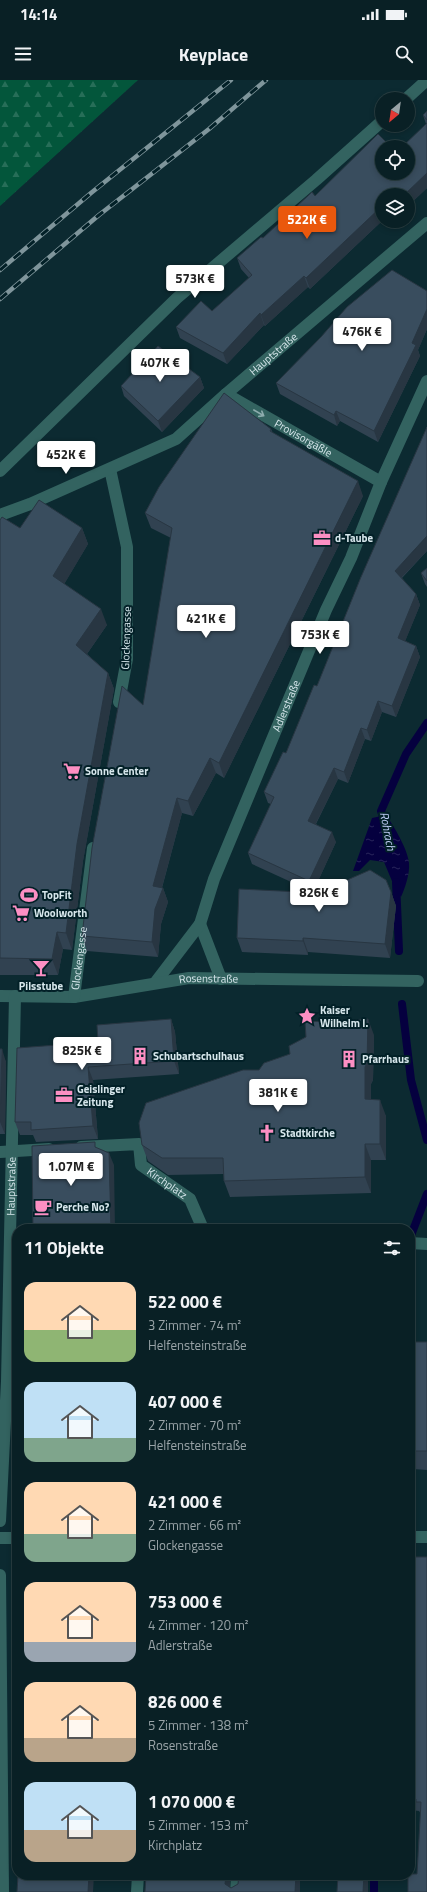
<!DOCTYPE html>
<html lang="de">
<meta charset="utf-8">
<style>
body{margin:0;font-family:"Titillium Web",sans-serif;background:#172d32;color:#f1f3f6;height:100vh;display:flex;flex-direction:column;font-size:15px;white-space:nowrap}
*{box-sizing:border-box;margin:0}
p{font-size:13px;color:#99a3a7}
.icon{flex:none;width:22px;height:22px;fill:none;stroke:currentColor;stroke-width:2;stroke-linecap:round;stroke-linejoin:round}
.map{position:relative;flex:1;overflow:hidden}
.drawer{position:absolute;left:12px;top:1144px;width:403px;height:656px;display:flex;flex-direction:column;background:#092025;border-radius:16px;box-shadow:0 2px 6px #0003,0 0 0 1px #293e42}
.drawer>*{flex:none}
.needle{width:26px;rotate:209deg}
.buttons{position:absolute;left:375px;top:12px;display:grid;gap:8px}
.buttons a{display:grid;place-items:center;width:40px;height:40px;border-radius:50%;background:#092025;box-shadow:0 2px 6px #0003,0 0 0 1px #293e42;font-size:20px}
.price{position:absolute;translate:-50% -34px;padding:0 9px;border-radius:4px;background:#fff;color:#222;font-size:13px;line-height:26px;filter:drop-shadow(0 1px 2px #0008)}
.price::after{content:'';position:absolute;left:50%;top:24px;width:12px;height:9px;margin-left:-6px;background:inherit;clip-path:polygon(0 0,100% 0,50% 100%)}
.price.selected{background:#ea580c;color:#fff}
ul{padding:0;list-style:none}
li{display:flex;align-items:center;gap:12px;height:100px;padding:0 12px}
li span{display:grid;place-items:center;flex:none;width:112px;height:80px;border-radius:12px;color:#555}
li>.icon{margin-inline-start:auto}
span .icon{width:48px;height:48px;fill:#fffc;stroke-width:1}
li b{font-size:17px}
h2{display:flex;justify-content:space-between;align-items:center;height:48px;padding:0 12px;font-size:17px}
.status{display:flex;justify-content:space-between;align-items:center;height:28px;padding:0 20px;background:#092025;direction:ltr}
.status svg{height:11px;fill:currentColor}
header{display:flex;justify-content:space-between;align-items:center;height:52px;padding:0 12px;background:#092025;font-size:18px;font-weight:700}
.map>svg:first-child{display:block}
.forest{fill:url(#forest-firs)}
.water{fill:url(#water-ripples)}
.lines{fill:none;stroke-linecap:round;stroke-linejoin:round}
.stream{stroke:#05003f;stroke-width:8}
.minor{stroke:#336360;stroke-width:12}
.rail-casing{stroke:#7f959b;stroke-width:4.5}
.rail{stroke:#022027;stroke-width:3;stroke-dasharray:9;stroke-linecap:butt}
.wall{fill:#314251}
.shaded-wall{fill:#283642}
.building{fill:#394d5e;stroke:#283642}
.oneway{stroke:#8dacad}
.labels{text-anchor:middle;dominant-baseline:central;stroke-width:4;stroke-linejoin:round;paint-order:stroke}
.street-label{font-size:11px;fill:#d7e7ec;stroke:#022027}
.poi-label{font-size:11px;font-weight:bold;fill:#d7e7ec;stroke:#022027;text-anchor:start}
.water-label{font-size:12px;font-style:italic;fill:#bfcdf5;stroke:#022027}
</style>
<div class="status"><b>14:14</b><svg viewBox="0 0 49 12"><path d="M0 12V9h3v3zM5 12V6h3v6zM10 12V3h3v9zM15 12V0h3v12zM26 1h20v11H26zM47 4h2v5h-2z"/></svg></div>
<header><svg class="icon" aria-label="menu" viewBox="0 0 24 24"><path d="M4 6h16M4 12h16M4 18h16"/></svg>Keyplace<svg class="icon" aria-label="search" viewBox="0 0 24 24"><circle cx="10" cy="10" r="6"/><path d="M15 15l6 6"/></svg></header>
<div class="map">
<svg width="427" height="1812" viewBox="0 0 427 1812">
<defs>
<pattern id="forest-firs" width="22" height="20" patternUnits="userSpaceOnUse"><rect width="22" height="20" fill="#03563b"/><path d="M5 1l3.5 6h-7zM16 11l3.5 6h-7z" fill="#276e58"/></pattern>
<pattern id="water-ripples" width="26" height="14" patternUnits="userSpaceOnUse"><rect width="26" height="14" fill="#05003f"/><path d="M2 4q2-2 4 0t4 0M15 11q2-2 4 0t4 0" fill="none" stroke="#29255b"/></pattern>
</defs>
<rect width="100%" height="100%" fill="#0c2a31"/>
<path class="forest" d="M0,0h138l-138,126z"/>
<path class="water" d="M386,735c8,11 22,35 23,48 1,11 -4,25 -8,34l-7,-11 -10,-24 -14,-2 -11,11h-6l19,-53z"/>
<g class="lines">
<path class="stream" d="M386,746l-5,-15 25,-57 21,-31
M396,802l3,69
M402,924l9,76 16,60
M410,1158l17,-44
M374,1812v-17"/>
<g class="minor">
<path d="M406,19l21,-19"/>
<path id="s1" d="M226,314l155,88"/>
<path d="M110,389l17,78v112l-8,43"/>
<path d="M0,391l177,-173 139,-118 66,-59"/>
<path id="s2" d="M0,435l30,-11 146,-65 50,-45 201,-171"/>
<path d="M200,844l21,55"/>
<path id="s3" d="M155,903l45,-59 14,-45 62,-149 50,-120 25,-52 30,-76 46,-101"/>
<path id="s4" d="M0,916l74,1 115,-19 229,3"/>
<path id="s5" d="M74,917l19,-149"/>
<path id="s6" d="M81,1067l58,-3 2,21 49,34 13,30"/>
<path d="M0,1072l49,-3"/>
<path d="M410,1163l17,1"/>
<path id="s7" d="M0,1441l7,-140 8,-385"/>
<path d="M410,1457h17"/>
<path d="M0,1458h17"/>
<path d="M0,1495l3,317"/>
<path d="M137,1812l1,-17"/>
<path d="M236,1812l1,-17"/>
</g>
<g class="rail-casing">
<path id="rail" d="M0,190l91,-77 140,-113
M0,219l99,-84 110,-86 57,-49"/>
</g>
<use href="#rail" class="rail"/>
</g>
<path class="wall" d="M427,31v77l-19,18v-11h-26v26l-72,68 -2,-2 -43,39 -1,-1 -37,39 -47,-26 -4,-11 36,-16 37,-33 -8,-9 -4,-11 78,-62 67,-23 44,-49 -3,-9z
M427,211v38l-9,21 2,6 -42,86 -38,-21 -3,5 -57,-32 -4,-11z
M200,297l4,11 -42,44 -38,-36 -3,-10z
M271,349l2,4 90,63 -139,282 -8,-5 -23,43 -11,-3 -20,75h1l5,14 -7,22 -3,33 -71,-6 -5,-15 61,-231 28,-167 -20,-10 -6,-15z
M0,440l20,8h62l6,16 -24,40 43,41 -20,29 21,19 6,16 -31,172 -11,89 -9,-1 -5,26h-58z
M427,471l-25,27 14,16 4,11 -15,36 11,5 4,11 -24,60 -14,-5 -11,29 -6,-2 -17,44 -10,-4 -22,45 20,18 -23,50 -61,-28 -4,-11 23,-49 -3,-1 -4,-11 22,-39 31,-67 44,-109z
M427,488v19l-2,-3 -4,-11z
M329,808l62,4 5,14 -6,52 -82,-6v3l-66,-3 -5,-14 67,-39 27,-6z
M171,939l4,13 4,42 -86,6 5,59 -62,3 -3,-7h-13l-5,-13 83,-80z
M374,955l-1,45 -2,4v15l15,17v44h-15v33l-141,4 -6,-16v-7l-56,1 -20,-14 -6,-16 117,-75z
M0,969l6,13 -1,72h-5z
M410,1262h17v128l-14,-1 -3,-9z
M410,1477l17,335 -10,-18 4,-60 -2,-3 -9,-1z"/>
<path class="shaded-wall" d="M427,93v15l-19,18v-11h-4z
M382,126v15l-72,68 -4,-11z
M304,196l4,11 -43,39 -4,-11z
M427,229v20l-9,21 2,6 -42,86 -4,-11z
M260,233l4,12 -37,39 -4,-11z
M200,297l4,11 -42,44 -4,-11z
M336,331l4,10 -3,5 -3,-11z
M358,401l5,15 -139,282 -5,-15z
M82,448l6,16 -29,49 -6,-17z
M427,456v15l-29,30 -3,-10z
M416,514l4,11 -18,44 -4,-11z
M101,529l6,16 -25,36 -6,-16z
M416,566l4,11 -24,60 -4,-11z
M108,593l6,16 -31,172 -11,89 -6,-17 11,-89z
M378,621l4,11 -11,29 -4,-11z
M361,648l4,11 -17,44 -4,-11z
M210,678l6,15 -23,43 -5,-15z
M334,688l4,11 -26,52 -4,-10z
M177,718l5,15 -23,85 4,-10 5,14 -7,22 -3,33 -6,-15 1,-56z
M332,752l4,10 -23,50 -4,-11z
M301,812l5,14 -10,-4z
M391,812l5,14 -6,52 -5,-14z
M57,852l6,17 -5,26 -6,-16z
M303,858l5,14v3l-5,-14z
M171,939l4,13 4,42 -5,-13z
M368,939l6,16 -1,45 -2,4v32l-6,-17v-32z
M2,969l4,13 -1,72 -5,-12z
M88,987l5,13 5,59 -5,-13z
M380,1020l6,16v44l-6,-16z
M365,1064l6,16v33l-6,-16z
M109,1073l5,12 1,64h-4z
M89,1795h5l-1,17h-5z
M226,1795h4v17l-5,-8z
M296,1795h4v17h-5z
M364,1795h4v17h-5z"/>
<path class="building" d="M427,31v9l-4,-5z
M427,43v50l-23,22h-22v11l-76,72 -2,-2 -43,39 -1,-2 -37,40 -47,-26 25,-26 11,10 40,-36 -15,-17 24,-21 2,1 49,-46 3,4 63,-62 13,13h-9v26h26v-26h-6z
M392,190l35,21v18l-15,34 4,2 -42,86 -38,-20 -2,4 -58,-32 45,-46 26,-30z
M158,266l42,31 -42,44 -37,-35z
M224,313l47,36 -1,2 88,50 -139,282 -9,-5 -22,43 -11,-3 -24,88 10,2 -8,21 -3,33 -70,-6 10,-88 30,-162 21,19 29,-177 -27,-15 14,-26z
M427,347v109l-32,35 21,23 -18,44 18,8 -24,60 -14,-5 -11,29 -6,-2 -17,44 -10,-4 -26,53 24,11 -23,49 -61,-28 26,-56 -10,-5 19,-40 3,1 28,-68 3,1 44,-109z
M39,420l43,28 -29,48 48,33 -25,36 32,28 -31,171 -11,89 -9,-1 -5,27 -52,-1v-438l2,-3 18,11z
M427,488v13l-6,-8z
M370,790l16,10 5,12 -6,52 -82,-6v3l-66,-3 2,-49 62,3 -5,10 22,-9 23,1 -12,-6z
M171,939l3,42 -86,6 5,59 -62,4v-8h-16l2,-74 81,-6 -1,-17z
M368,939l-1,44 -2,4v32l15,1v44h-15v33l-141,4 -1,-23h-61l-20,-13 -3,-22 7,-20 97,-33h16l5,-7 26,-9 -1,-8 17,-9 -1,-15z
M0,969h2l-2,73z
M95,1062v5l14,6 2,76h-78l-1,-83z
M410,1262h17v109h-17z
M410,1477h17v335h-19v-17h2v-1h7l4,-72h-5v-3h-6z
M18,1795h71l-1,17h-71z
M146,1795h80l-1,9 6,4 7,-4 1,-9h57l-1,17h-150z
M338,1795h26l-1,17h-26z"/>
<defs><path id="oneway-shaft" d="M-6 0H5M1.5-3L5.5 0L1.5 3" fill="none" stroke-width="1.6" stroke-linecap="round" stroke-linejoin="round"/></defs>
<use class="oneway" href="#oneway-shaft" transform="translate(259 333) rotate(30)"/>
<defs>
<g id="office-bare" transform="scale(1.38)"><path d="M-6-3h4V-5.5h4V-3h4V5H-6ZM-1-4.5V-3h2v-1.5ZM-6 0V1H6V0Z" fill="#fc8fc3" stroke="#022027" stroke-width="2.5" paint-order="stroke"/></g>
<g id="supermarket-bare" transform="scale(1.38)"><path d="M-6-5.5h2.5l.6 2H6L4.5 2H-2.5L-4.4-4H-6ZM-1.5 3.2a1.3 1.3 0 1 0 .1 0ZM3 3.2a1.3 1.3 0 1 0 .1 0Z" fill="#fc8fc3" stroke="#022027" stroke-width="2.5" paint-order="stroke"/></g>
<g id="stadium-bare" transform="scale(1.38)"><path d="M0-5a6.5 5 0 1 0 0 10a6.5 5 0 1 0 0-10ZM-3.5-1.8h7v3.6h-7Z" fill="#fc8fc3" stroke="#022027" stroke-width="2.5" paint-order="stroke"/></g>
<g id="bar-bare" transform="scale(1.38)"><path d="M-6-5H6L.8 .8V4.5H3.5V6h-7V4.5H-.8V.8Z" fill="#fc8fc3" stroke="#022027" stroke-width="2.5" paint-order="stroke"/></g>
<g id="sight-bare" transform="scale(1.38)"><path d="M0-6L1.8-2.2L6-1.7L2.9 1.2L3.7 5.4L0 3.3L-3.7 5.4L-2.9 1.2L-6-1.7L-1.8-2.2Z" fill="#fc8fc3" stroke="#022027" stroke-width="2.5" paint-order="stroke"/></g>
<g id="building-bare" transform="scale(1.38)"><path d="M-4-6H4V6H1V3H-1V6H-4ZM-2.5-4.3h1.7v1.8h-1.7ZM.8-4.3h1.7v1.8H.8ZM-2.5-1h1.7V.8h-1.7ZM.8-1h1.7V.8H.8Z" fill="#fc8fc3" stroke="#022027" stroke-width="2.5" paint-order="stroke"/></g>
<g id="church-bare" transform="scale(1.38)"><path d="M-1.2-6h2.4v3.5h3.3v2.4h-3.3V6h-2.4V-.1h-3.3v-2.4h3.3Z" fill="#fc8fc3" stroke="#022027" stroke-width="2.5" paint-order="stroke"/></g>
<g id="cafe-bare" transform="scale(1.38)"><path d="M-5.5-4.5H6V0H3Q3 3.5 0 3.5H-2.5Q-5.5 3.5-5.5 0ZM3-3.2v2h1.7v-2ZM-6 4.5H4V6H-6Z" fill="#fc8fc3" stroke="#022027" stroke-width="2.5" paint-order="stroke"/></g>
</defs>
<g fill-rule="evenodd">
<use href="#office-bare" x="322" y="458"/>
<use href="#supermarket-bare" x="72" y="691"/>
<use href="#stadium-bare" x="29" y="815"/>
<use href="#supermarket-bare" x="21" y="833"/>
<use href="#bar-bare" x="41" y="888"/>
<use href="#sight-bare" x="307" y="936"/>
<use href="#building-bare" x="140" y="976"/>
<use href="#building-bare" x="349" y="979"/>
<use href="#office-bare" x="64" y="1015"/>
<use href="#church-bare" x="267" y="1053"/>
<use href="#cafe-bare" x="43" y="1127"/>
</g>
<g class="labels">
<g class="street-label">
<text stroke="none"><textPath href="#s2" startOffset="321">Hauptstraße</textPath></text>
<text stroke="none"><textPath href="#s1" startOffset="89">Provisorgäßle</textPath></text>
<text transform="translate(126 558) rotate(-88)">Glockengasse</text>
<text stroke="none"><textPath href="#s3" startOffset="309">Adlerstraße</textPath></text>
<text stroke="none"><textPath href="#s5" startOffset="39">Glockengasse</textPath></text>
<text stroke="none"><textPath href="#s4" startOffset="210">Rosenstraße</textPath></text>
<text stroke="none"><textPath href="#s6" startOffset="111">Kirchplatz</textPath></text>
<text stroke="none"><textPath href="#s7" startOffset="335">Hauptstraße</textPath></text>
</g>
<g class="poi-label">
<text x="335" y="458">d-Taube</text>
<text x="85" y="691">Sonne Center</text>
<text x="42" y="815">TopFit</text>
<text x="34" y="833">Woolworth</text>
<text x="41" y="906" text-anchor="middle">Pilsstube</text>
<text x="320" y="930">Kaiser<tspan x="320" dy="13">Wilhelm I.</tspan></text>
<text x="153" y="976">Schubartschulhaus</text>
<text x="362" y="979">Pfarrhaus</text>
<text x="77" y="1009">Geislinger<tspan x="77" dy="13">Zeitung</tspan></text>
<text x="280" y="1053">Stadtkirche</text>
<text x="56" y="1127">Perche No?</text>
</g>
<g class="water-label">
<text transform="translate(388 751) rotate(79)">Rohrach</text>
</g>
</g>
</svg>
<div class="buttons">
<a><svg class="needle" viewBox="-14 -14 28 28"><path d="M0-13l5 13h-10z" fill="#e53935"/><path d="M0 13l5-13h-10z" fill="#99a3a7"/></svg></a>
<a><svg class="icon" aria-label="locate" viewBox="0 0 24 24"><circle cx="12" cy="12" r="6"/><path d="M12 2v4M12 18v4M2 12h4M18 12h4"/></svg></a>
<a><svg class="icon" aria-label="layers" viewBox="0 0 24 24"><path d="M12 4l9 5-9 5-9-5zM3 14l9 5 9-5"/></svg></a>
</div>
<b class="price selected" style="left:307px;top:160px">522K €</b>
<b class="price" style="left:195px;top:219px">573K €</b>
<b class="price" style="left:362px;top:272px">476K €</b>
<b class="price" style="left:160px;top:303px">407K €</b>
<b class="price" style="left:66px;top:395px">452K €</b>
<b class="price" style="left:206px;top:559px">421K €</b>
<b class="price" style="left:320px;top:575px">753K €</b>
<b class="price" style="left:319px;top:833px">826K €</b>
<b class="price" style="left:82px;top:991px">825K €</b>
<b class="price" style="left:278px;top:1033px">381K €</b>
<b class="price" style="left:71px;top:1107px">1.07M €</b>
<section class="drawer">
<h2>11 Objekte<svg class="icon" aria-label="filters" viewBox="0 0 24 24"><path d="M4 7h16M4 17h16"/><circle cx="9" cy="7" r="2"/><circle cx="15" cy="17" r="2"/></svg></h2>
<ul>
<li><span style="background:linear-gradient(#ffd9b3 60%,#8fb573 0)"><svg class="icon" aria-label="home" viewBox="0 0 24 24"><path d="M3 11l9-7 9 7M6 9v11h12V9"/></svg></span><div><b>522 000 €</b><p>3 Zimmer · 74 m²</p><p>Helfensteinstraße</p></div></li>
<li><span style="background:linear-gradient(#bfe0f5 70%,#7fa58c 0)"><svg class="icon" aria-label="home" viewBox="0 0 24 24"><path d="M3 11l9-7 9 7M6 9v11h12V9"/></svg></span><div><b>407 000 €</b><p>2 Zimmer · 70 m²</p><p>Helfensteinstraße</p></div></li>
<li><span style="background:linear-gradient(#ffd9b3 65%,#7fa58c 0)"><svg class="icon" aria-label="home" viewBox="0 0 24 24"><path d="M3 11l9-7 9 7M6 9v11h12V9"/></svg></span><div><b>421 000 €</b><p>2 Zimmer · 66 m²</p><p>Glockengasse</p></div></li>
<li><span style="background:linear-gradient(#ffd9b3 75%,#9aa5b1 0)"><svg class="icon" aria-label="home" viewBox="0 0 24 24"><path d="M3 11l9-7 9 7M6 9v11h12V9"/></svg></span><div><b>753 000 €</b><p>4 Zimmer · 120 m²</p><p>Adlerstraße</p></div></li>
<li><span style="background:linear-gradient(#ffd9b3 70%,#b9a48a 0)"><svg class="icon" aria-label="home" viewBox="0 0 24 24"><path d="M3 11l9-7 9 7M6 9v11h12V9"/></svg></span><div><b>826 000 €</b><p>5 Zimmer · 138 m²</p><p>Rosenstraße</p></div></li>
<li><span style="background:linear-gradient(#bfe0f5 60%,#b9a48a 0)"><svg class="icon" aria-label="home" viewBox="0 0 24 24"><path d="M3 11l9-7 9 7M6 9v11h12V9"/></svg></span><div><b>1 070 000 €</b><p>5 Zimmer · 153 m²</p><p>Kirchplatz</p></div></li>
</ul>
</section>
</div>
